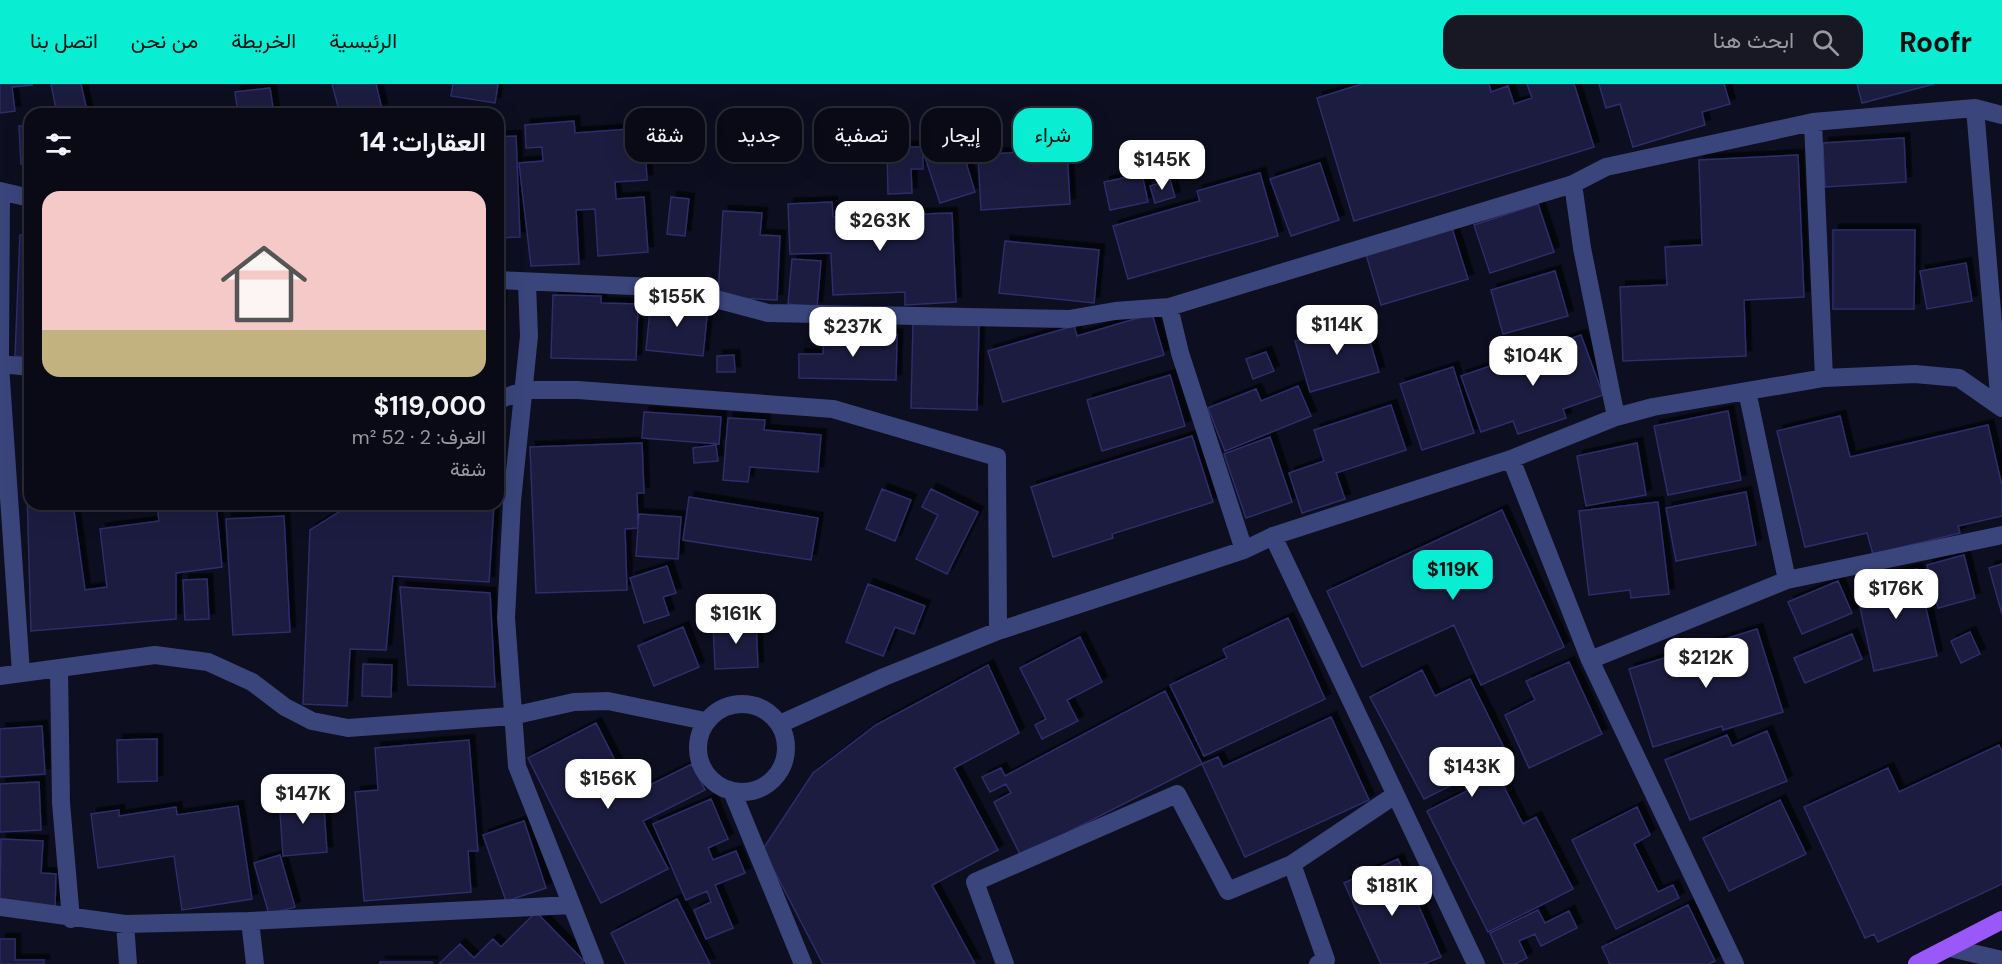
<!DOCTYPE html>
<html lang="ar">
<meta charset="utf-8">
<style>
body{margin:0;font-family:"DM Sans",Vazirmatn,sans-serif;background:#181824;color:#f1f3f6;direction:rtl;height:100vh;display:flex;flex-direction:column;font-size:22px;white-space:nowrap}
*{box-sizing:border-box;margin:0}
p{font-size:20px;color:#999aa1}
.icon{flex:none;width:33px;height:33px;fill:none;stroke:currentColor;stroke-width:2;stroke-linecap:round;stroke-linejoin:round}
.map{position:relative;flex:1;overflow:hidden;direction:ltr}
.details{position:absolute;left:24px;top:24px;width:480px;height:402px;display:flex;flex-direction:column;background:#0a0a17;border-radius:18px;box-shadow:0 6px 24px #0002,0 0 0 2px #2a2b36;direction:rtl}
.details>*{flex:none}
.hud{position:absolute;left:522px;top:24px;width:570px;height:54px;direction:rtl;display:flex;gap:12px}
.price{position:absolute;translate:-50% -51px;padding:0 14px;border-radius:12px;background:#fff;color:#222;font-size:20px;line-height:39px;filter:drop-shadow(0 2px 3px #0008)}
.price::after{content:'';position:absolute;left:50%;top:36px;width:18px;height:14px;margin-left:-9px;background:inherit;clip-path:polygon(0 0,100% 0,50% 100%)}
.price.current{background:#09edd3;color:#111}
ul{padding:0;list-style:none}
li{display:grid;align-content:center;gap:12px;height:318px;padding:0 18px}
li span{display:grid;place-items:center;height:186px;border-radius:18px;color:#555}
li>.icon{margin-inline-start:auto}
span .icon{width:108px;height:108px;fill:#fffc;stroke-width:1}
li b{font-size:26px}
h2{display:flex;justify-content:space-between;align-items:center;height:72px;padding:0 18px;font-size:26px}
.pill{padding:0 21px;border-radius:18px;background:#0a0a17;box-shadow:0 6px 24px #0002,0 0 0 2px #2a2b36;font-size:21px;line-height:54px}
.pill.current{background:#09edd3;color:#111}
header{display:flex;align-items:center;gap:36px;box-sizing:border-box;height:84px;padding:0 30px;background:#09edd3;color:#111}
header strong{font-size:28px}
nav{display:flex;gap:33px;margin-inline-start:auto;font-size:21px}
.search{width:420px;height:54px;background:#181824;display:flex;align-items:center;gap:15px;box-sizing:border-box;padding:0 21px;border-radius:18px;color:#999aa1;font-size:22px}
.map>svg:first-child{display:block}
.building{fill:#1a1a3f;stroke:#2d2e6a;stroke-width:1.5;filter:url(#shadow)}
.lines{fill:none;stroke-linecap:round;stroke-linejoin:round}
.minor{stroke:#3a457c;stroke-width:18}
.major{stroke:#9a58f9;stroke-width:18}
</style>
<header>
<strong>Roofr</strong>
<div class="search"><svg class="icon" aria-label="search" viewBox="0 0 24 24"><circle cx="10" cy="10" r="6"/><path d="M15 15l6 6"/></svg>ابحث هنا</div>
<nav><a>الرئيسية</a><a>الخريطة</a><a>من نحن</a><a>اتصل بنا</a></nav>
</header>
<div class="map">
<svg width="2002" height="880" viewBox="0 0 2002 880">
<defs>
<filter id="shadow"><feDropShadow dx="5.5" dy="-5.5" stdDeviation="0" flood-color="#0009"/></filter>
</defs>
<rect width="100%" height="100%" fill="#0d0e1f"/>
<path class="building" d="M0,0h32v1l-20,2 3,24 -15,2z
M51,0h30l6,27 -30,3z
M332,0h44l6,25 -20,5h-22z
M453,0h45l-3,19 -44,-7z
M1362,0h127l2,8 17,-6 6,18 18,-6 -5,-14h47l20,63 -240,74 -37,-123z
M1599,0h125l6,20 -28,8 3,13 -72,22 -13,-43 -14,4z
M1857,0h77l-72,19z
M270,4l4,26h-36l-3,-22z
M574,37l1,12 69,-5 3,52 -32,2 1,17 28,-2 4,55 -50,4 -3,-47 -19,1 3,54 -48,2 -12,-103 24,-2 -1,-14 -16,1 -1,-23z
M19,42h11v38h-9z
M516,52l4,101 -22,1v-101z
M1904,54l2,44 -81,5 -2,-44z
M960,59l15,49 -35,11 -16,-49z
M887,63h36v22h-12l1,24 -24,1z
M1067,65l3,55 -89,6 -3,-55z
M1798,71l6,142 -60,3 2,56 -123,5 -3,-74 47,-2 -2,-38 37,-2 -3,-85z
M1320,79l19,57 -48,16 -21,-57z
M1260,89l18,63 -150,43 -15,-53 87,-25 -3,-10z
M1142,90l6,28 -38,8 -6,-28z
M1170,96l5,17 -20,6 -5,-17z
M671,113l18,2 -4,37 -18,-2z
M832,118l1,15 119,-4 4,89 -51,3v-13l-72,3 -2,-42 -41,1 -2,-50z
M1538,120l16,48 -64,21 -16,-48z
M723,127l39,2 -2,22 20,1 -3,64 -59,-3z
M1451,141l17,54 -87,26 -16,-54z
M1833,146h82l-1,79h-81z
M20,151h10v122l-15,-1z
M1005,157l94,9 -5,53 -95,-10z
M792,175l29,2 -4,46 -29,-3z
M1966,179l6,38 -45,8 -7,-38z
M1555,187l13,45 -65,18 -12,-44z
M498,204h3l-2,65h-1z
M553,211l48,1v7l37,1 -2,56 -85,-2z
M651,216l57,6 -5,50 -57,-6z
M1152,230l12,41 -161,47 -15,-51 86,-25 3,10z
M1364,237l15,51 -69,20 -15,-51z
M913,240l66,1 -2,85 -66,-2z
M824,249l73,2 -1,45 -97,-2v-24h24z
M1581,251l22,60 -40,14 3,9 -48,16 -5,-13 -32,11 -20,-56z
M1266,268l8,19 -21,8 -7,-20z
M734,271l1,17h-18v-16z
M1453,283l21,66 -52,17 -22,-66z
M1170,291l15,51 -83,25 -15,-51z
M1298,302l13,30 -86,35 -17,-43 48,-19 5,12z
M1391,321l15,45 -70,23 9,26 -43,14 -13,-40 35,-12 -10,-31z
M1728,327l13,69 -73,15 -14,-69z
M644,328l77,5 -2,27 -77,-6z
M1840,332l10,41 138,-32 14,61v30l-44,10 2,7 -87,21 -6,-21 -62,14 -28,-116z
M728,334l37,2 -1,10 57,5 -3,37 -68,-5 -2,15 -25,-2z
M1192,352l21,66 -101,32 1,4 -60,19 -22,-70z
M1270,353l22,65 -46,16 -22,-64z
M642,359l2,50h-7l1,35 -13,1 2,61 -91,3 -6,-146z
M1637,359l9,52 -60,11 -9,-50z
M716,361l2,16 -24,2 -1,-15z
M26,372h4v48h43l12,86 22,-3 -7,-58 59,-8 -2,-17h59l6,63 -46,6v46l-145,12z
M882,405l29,11 -16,41 -29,-12z
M931,405l47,23 -31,62 -31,-15 22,-44 -16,-8z
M1746,408l10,53 -80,16 -10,-53z
M689,413l129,21 -7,42 -128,-20z
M1658,418l11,92 -38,4 -1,-8 -41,5 -10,-84z
M292,420h202l-5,78 -96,-6 -7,74 -36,-1 -3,57 -44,-2 7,-174 34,-21 -52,-2z
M1502,426l62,137 -83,38 -27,-60 -92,42 -35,-76z
M639,430l42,3 -3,42 -42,-3z
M284,432l6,116 -57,3 -7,-116z
M1964,471l11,43 -37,10 -11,-43z
M2002,480v50l-13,-46z
M667,482l9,27 -13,4 6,18 -25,8 -14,-45z
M1917,485l20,87 -63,15 -19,-87z
M207,495l2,40 -24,1 -2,-40z
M1838,497l14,32 -50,21 -14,-32z
M868,500l57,22 -11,28 -19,-7 -12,29 -37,-14z
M400,503l90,6 5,94 -87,-2z
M1288,534l37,81 -121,57 -34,-71 57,-27 -4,-9z
M756,537l2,46 -43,2 -2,-46z
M683,543l16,40 -45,19 -16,-40z
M1757,545l26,83 -60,18 -1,-4 -69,21 -24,-78z
M1970,548l10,22 -19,9 -10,-22z
M1852,550l10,25 -57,24 -11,-25z
M1080,553l22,45 -35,18 11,21 -36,18 -7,-14 11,-6 -26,-51z
M1569,578l33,72 -73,34 -24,-53 30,-15 -9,-19z
M363,580l29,1 -1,32 -29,-1z
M988,581l31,68 -65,35 44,82 -66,35 43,79h-152l-60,-115 50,-76 63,-48z
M1422,586l13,26 35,-17 39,79 -14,8 9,21 19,37 13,-7 37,72 -85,43 -61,-121 40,-20 -5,-11 -38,19 -54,-102z
M1165,607l37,73 -181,92 -27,-54 17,-9 -5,-9 -16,8 -8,-15 19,-9 4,8z
M1331,633l38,83 -124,57 -43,-93 16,-7 5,10z
M596,639l36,71 60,-30 13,26 -62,31 25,48 -67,34 -73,-145z
M42,642l3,48 -45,3v-48z
M1767,647l20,50 -97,39 -25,-60 62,-25 5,11z
M157,655v42l-39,1 -1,-42z
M469,656l9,111h-10l3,41 -107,9 -9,-109 23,-2 -3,-42z
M1999,661l3,7v132l-124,58 -4,-8 -9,4 -61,-131 84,-39 11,24z
M39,698l2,48 -41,2v-48z
M323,710l4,58 -44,4 -4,-58z
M711,715l17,40 -20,9 5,12 23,-9 9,22 -30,12 18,43 -27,11 -12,-29 17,-8 -4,-11 -21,9 -33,-76z
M1780,716l26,54 -77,37 -26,-53z
M238,722l14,93 -70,11 -8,-54 -76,12 -7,-54 28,-4v6l57,-9 1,8z
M1637,723l13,28 -16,9 24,48 15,-7 6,13 -63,31 -44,-89z
M524,737l22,67 -40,13 -23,-66z
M1,755l42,2 -2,32 15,1 -1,33 -55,-2z
M280,771l15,52 -26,7 -15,-51z
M1398,775l43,98 -17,7h-43l-37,-81z
M677,815l33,65h-84l-15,-31z
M1688,821l27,56 -7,3h-98l-8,-17z
M1538,826l7,13 24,-12 8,17 -36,18 -6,-12 -16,7 8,17 -12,6h-11l-14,-31z
M536,828l48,49 -3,3h-142l21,-20 14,14 19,-19 8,8z
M0,855h15v21h29v4h-44z
M380,878h52v2h-52z"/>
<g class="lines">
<path class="minor" d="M1975,24l25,299
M1813,38l11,256
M1573,100l9,64 34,169
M0,107l30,7
M498,196l157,7 38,6 75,20 301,6 46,-8 54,-4 404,-123 33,-17 207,-45 162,-14 27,7
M527,199l2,53 -17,165 -6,117 11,148 78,198
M1169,223l11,46 64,197
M0,273l1,-166
M0,280l30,3
M0,281l21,308
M1747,307l40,189
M498,316l27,-10h53l255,19 164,48 1,174
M1511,375l79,201 145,304
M1273,452l203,428
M1590,576l197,-80 215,-45
M59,585l2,134 10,116
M0,592l155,-21 53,7 44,20 33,25 27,14 36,7 164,-12 62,-14 34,-1 97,20
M698 664a44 44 0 1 1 88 0a44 44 0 1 1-88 0Z
M780,640l104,-47 114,-46 246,-81 29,-14 238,-77 105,-42 37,-10 171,-29 91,-4 44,4 43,30
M732,707l71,173
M1292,780l34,96 -8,4
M0,823l125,17 125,-3 321,-16
M250,837l5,43
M125,840l3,40
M1950,864l52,12
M1005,880l-30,-82 202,-88 51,97 64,-27 103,-69"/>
<path class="major" d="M1917,880l85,-44"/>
</g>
</svg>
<b class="price" style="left:1162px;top:107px">$145K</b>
<b class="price" style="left:880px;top:168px">$263K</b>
<b class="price" style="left:677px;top:244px">$155K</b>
<b class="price" style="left:1337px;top:272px">$114K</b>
<b class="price" style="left:853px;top:274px">$237K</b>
<b class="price" style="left:1533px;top:303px">$104K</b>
<b class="price current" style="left:1453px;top:517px">$119K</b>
<b class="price" style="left:1896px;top:536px">$176K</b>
<b class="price" style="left:736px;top:561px">$161K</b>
<b class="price" style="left:1706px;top:605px">$212K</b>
<b class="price" style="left:1472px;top:714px">$143K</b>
<b class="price" style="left:608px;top:726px">$156K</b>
<b class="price" style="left:303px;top:741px">$147K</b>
<b class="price" style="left:1392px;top:833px">$181K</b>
<div class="hud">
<a class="pill current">شراء</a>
<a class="pill">إيجار</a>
<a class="pill">تصفية</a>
<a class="pill">جديد</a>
<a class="pill">شقة</a>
</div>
<section class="details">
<h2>العقارات: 14<svg class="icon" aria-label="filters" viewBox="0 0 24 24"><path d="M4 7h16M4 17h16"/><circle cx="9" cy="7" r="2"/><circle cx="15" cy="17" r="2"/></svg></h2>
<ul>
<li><span style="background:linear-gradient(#f6c9c9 75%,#c2b280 0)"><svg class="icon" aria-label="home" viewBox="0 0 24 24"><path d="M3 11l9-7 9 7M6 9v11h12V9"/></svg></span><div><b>$119,000</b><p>الغرف: 2 · 52 m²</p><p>شقة</p></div></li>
</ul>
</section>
</div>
